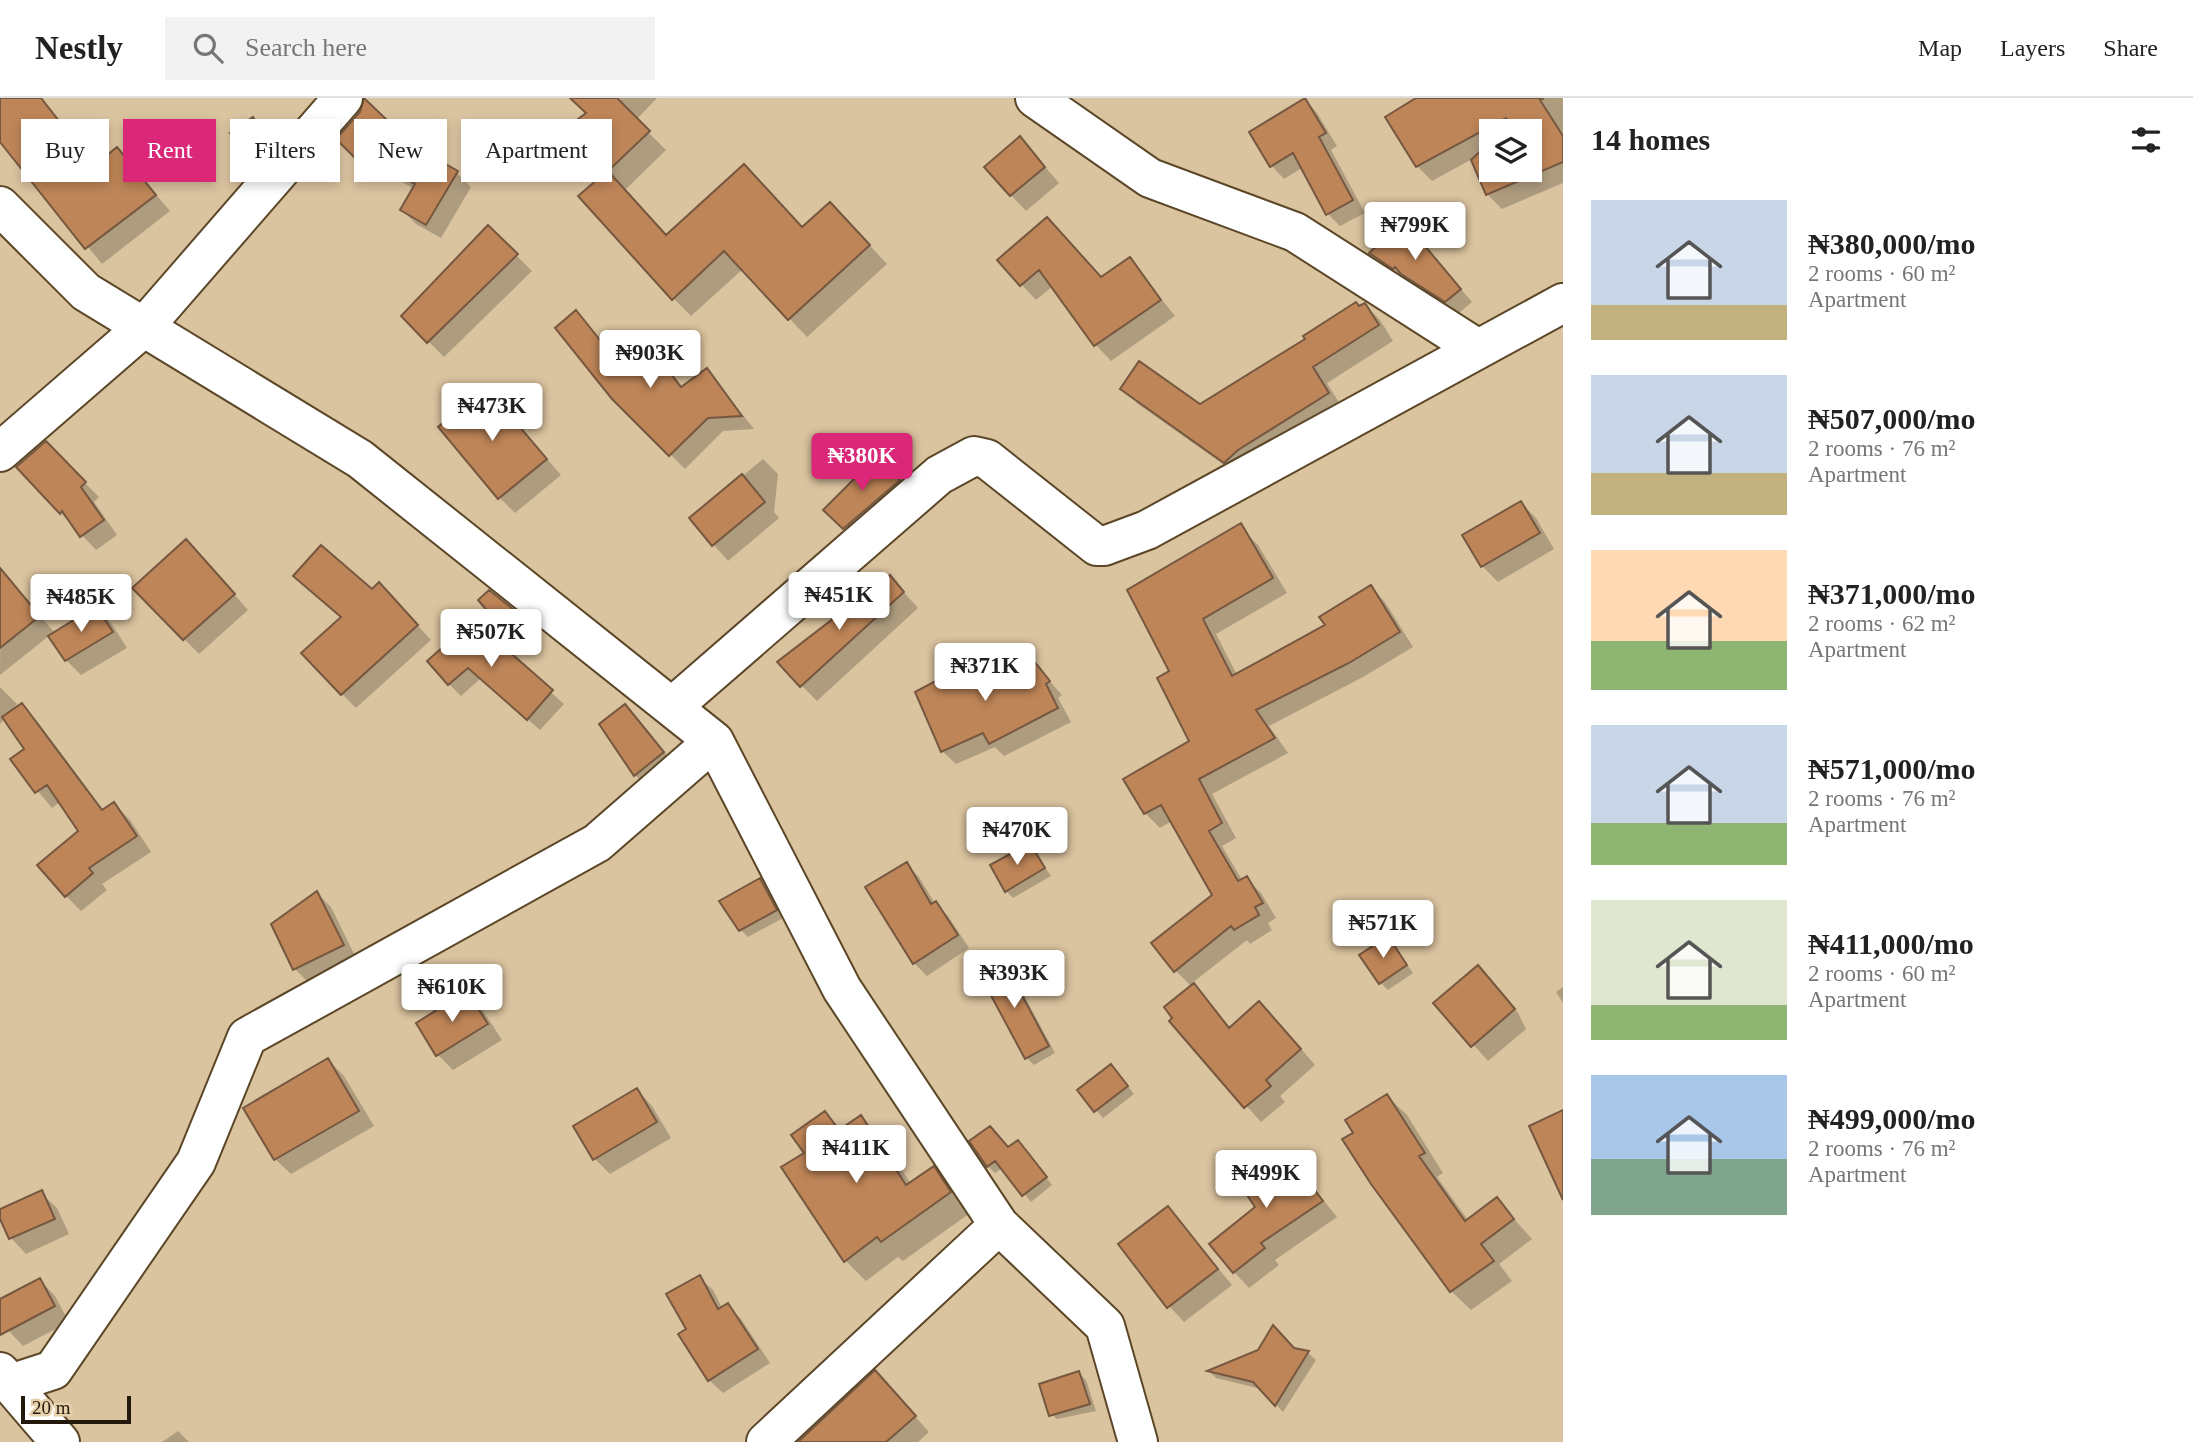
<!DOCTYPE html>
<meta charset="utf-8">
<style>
body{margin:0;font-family:"Times New Roman",serif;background:#f2f2f2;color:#222;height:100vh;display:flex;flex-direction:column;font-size:26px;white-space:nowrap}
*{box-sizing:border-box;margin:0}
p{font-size:23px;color:#767676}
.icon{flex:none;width:38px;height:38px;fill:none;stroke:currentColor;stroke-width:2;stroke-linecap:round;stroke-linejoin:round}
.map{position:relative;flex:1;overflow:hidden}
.panel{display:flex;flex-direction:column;background:#fff;width:630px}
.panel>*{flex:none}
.guide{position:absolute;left:21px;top:21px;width:665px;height:63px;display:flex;gap:14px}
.buttons{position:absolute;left:1479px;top:21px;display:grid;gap:14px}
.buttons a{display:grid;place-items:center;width:63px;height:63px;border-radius:0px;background:#fff;box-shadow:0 4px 10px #0003;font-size:35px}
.scale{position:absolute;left:21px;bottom:18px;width:110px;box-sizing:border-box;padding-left:7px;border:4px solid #22190c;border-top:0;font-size:19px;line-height:24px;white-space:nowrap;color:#22190c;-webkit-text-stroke:5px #e7d0ac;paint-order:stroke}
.price{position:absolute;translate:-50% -60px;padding:0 16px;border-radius:7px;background:#fff;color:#222;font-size:23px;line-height:46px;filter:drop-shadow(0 2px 4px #0008)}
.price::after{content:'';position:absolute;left:50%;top:42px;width:21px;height:16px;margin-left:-10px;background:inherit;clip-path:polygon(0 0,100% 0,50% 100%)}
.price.current{background:#db2777;color:#fff}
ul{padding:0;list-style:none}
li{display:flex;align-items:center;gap:21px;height:175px;padding:0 28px}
li span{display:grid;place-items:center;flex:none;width:196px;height:140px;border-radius:0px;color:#555}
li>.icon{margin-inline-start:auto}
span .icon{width:84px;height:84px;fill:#fffc;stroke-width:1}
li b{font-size:30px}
h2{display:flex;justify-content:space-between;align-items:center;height:84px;padding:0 28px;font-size:30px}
.tag{padding:0 24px;border-radius:0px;background:#fff;box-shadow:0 4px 10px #0003;font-size:24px;line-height:63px}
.tag.current{background:#db2777;color:#fff}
header{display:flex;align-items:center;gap:42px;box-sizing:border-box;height:98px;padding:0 35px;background:#fff;border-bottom:2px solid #e0e0e0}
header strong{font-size:33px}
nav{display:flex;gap:38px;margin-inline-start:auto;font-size:24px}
.search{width:490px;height:63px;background:#f2f2f2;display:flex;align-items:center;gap:18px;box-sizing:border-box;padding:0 24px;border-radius:0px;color:#767676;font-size:26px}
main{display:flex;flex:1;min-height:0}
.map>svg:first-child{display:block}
.shadow{fill:#0003;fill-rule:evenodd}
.building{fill:#be8558;stroke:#765740;stroke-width:2}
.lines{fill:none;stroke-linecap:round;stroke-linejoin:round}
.minor-casing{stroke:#5b4727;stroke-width:42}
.minor{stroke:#fff;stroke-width:38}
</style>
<header>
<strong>Nestly</strong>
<div class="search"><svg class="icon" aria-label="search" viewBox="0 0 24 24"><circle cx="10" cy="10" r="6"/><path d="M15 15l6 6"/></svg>Search here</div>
<nav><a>Map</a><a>Layers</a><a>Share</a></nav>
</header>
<main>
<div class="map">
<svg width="1563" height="1344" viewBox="0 0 1563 1344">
<rect width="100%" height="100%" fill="#dac39f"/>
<path class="shadow" d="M31,0h9l11,11 45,57 21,-17 53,62 -68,53 -102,-125v-16z
M571,0h86l-21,22 30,30 -41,40 42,47 136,-8 45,-7 39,42 -80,73 -64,-68 -52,47 -18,-18 -71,-119 -16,-64z
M1420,0h143v85l-61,26 -15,-15 -15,-35 -40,22 -15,-15zM1491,33h39v39h-39z
M1305,2l12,13 20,33 -6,4 34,63 -25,13 -12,-12 -26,-46 -18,11 -12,-13 -21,-33z
M253,21l26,35 -17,19 -29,-40z
M388,26l32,17 14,14 -2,4 25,14 14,14 -30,51 -25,-14 -14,-14 13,-21 -30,-16 -6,6 -41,-40z
M1020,40l39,45 -33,28 -15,-16z
M1404,125l68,79 -13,11 -75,-47 -12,-13z
M488,129l44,44 -88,86 -41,-41z
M1129,161l46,57 -64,45 -15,-16 -43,-59 -17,14 -37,-40 103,19z
M1365,207l15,15 13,21 -66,42 16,26 -102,68 -103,-73 -16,-16 78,18z
M576,215l54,63 26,-19 27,31 24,-18 47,59 -31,2 -38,38 -72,-72z
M486,291l75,86 -46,38 -15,-15z
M46,346l53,53 -5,5 23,33 -21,15 -78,-82z
M763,361l15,15 -4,38 5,6 -51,43 -37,-42z
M877,361l37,37 -54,47 -34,-33z
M1521,405l15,15 18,31 -56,33 -16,-16z
M1243,432l15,15 29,48 -71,41 21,41 90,-49 44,-39 14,15 28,45 -50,30 -94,49 19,27 -76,41 24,44 -14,8 20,34 4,-2 15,15 15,25 -8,5 4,7 -22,14 -3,-4 -55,43 39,45 44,-9 40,46 -35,31 5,6 -24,20 -90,-101 21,-34 -17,-17 40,-74 -43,-75 -12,7 -15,-15 46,-72 -20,-69z
M201,458l47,54 -49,44 -65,-66z
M1,474l54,61 41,-25 15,15 16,25 -46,27 -15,-15 -16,-25 -50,40z
M890,479l28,31 -101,93 -15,-15z
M310,492l62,1 21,8 38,41 -75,68 -14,-14v-76z
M489,494l36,30 -15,12 -7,-7z
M473,525l91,81 -24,26 -59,-52 -20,18 -12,-12z
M1029,560l33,37 -4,3 13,24 -67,34 -9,-9 -39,17 -14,-13 31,-88 14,16 11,-5 5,4z
M0,589l17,17 -7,8 11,-7 16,16 67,90 10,-7 16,16 21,32 -49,32 5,6 -26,21 -15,-15 15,-65 -20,-30 -9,7 -40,-48 14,-10 -21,-32 -5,6z
M625,608l53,62 -27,22 -16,-15z
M1029,747l22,31 -38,22 -7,-7z
M907,767l12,12 15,25 14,14 21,32 -42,28 -13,-13 -46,-76z
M760,782l23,38 -35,19 -7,-7z
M317,795l14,14 26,53 -48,23 -14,-14z
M1388,840l25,35 -25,17 -7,-7z
M1003,864l7,7 45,84 -21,12 -7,-7z
M1493,885l25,30 8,16 -38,32 -52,-58z
M1563,889v16l-7,-11z
M467,895l15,16 20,31 -49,30 -15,-15z
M328,962l16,16 30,50 -83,48 -16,-15z
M1118,975l16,21 -31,24 -24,-28z
M637,992l15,16 19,32 -61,36 -15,-15z
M1387,998l20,19 36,58 -6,4 31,43 28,-21 36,40 -33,25 13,17 -41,29 -20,-19 -96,-158z
M825,1015l17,17 19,-12 20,20 30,46 22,-16 20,21 17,24 -67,48 -5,-4 -32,24 -20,-20 -62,-93 22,-15z
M1009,1051h16l27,36 -21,17 -28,-34 -8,5 -7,-7z
M1286,1056l51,63 -62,43 4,5 -30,23 -15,-16 24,-65z
M41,1095l16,15 12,26 -43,20 -15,-16 -11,-27z
M1168,1110l64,77 -48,37 -15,-16z
M699,1179l14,13 9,18 5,-3 14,14 29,44 -47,30 -14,-13 -21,-51z
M40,1182l15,16 14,26 -46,24 -15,-16 -8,-14v-15z
M1294,1252l14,3 8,7 -33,52 -22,-23 -45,-11 -6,-6 49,-21z
M1079,1275l7,7 10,31 -39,8 -8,-7z
M890,1290l39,44 -11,10h-117z
M178,1333l11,11h-27z"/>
<path class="building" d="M0,0h41l53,68 23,-19 39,48 -71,54 -85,-107z
M364,0l25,24 32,17 -4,9 41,23 -32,54 -26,-15 15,-26 -45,-24 -6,7 -28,-28 24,-27z
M570,0h47l33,33 -42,40 58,64 78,-71 58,63 28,-25 40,43 -82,75 -64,-69 -52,49 -94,-104 21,-18 -38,-46 25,-19z
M1305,0l21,35 -7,4 34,63 -27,15 -33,-62 -23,14 -21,-35z
M1416,0h128l-4,2 23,36v26l-77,33 -15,-35 20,-19v29h39v-39h-28l8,-7 -4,-6 -90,49 -31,-50z
M253,19l20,28 -19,22 -24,-34z
M1020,38l25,31 -35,29 -26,-29z
M1047,119l54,60 29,-20 31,43 -67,46 -55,-76 -19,16 -23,-26z
M1404,123l57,68 -16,13 -44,-28 -6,-7 -2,2 -24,-16z
M488,127l30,29 -91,89 -26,-27z
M1356,204l3,4 6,-3 14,22 -66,42 16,26 -91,57 -14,13 -104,-74 19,-28 61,43 105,-65 -2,-3z
M576,212l52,65 29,-20 24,32 26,-19 35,48 -34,2 -39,38 -57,-57 -57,-71z
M486,289l61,72 -49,40 -60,-72z
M46,343l40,41 -5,5 23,33 -24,17 -18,-26 -2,3 -44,-47z
M877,358l23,24 -57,49 -20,-19z
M742,376l23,28 -53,44 -23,-28z
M1521,403l19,32 -59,34 -19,-32z
M1241,425l32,55 -70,41 29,57 93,-51 -6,-8 52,-32 29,47 -51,31 -93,47 19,28 -76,41 23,44 -13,8 29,50 9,-5 16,27 -8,4 4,8 -25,15 -3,-4 -57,46 -23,-29 61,-48 -51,-90 -17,9 -21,-35 66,-38 -32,-63 12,-7 -42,-81z
M186,441l49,55 -52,46 -51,-52z
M321,447l51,44 7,-7 39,43 -77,70 -40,-42 40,-36 -48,-41z
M0,470l40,48 -40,32z
M890,477l14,17 -104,95 -23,-25z
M489,492l30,24 -17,14 -24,-28z
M96,508l17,26 -48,29 -17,-25z
M473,522l80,70 -26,30 -59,-52 -20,17 -21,-24z
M1030,558l20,25 -4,3 12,24 -69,36 -6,-11 -42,19 -26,-60 58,-31 10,18 16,-8 2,6z
M22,605l80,107 12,-8 23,34 -48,32 4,5 -28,24 -28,-32 41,-34 -31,-46 -12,8 -25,-34 14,-10 -22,-32z
M625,606l39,48 -30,24 -35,-52z
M1030,745l15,25 -40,24 -15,-27z
M907,764l24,42 5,-3 22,34 -45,29 -48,-77z
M760,780l17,32 -38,21 -20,-30z
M317,793l27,54 -51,25 -22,-46z
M1388,838l19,29 -28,19 -20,-29z
M1003,862l46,86 -24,13 -46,-86z
M1478,867l37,44 -44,38 -38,-44z
M1194,885l35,45 30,-27 42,48 -35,31 5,6 -27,22 -75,-87 3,-3 -8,-11z
M467,893l21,33 -52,32 -20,-33z
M328,960l31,53 -85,49 -31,-52z
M1111,966l17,22 -34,26 -17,-22z
M637,990l20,34 -64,38 -20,-34z
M1387,996l38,59 -6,3 46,65 32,-24 17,22 -33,25 13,17 -44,31 -79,-108 -29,-45 11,-6 -8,-13z
M1563,1012v90l-34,-74z
M825,1013l14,19 22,-15 45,70 28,-19 17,26 -70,50 -4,-5 -33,25 -63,-95 23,-14 -13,-18z
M990,1028l18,21 10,-7 29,37 -25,19 -27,-35 -8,6 -18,-26z
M1286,1054l37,49 -62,42 4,5 -32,25 -24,-29 46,-37 -16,-24z
M42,1092l13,29 -46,20 -9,-20v-10z
M1168,1108l50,63 -51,39 -49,-64z
M700,1177l18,34 10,-6 30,46 -50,32 -30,-47 8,-5 -20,-35z
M40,1180l15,28 -55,29v-36z
M1273,1227l21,23 15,3 -34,55 -22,-24 -46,-11 51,-21z
M875,1272l41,46 -30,26h-88z
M1079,1273l11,33 -41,12 -10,-32z"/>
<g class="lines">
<g class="minor-casing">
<path id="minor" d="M1035,0l115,80 145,54 183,117
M0,108l86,86 274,167 354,282 128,248 157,236 106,101 33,116
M0,354l143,-124 200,-230
M672,609l267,-232 35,-19 13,3 110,87h7l43,-16 416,-227
M0,1274l60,70
M10,1286l43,-14 143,-208 51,-125 350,-194 117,-102
M766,1344l233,-217"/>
</g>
<use href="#minor" class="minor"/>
</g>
</svg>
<div class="buttons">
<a><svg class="icon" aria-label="layers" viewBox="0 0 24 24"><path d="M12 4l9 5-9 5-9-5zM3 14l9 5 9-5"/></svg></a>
</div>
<div class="scale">20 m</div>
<b class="price" style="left:1415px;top:164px">₦799K</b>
<b class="price" style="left:650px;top:292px">₦903K</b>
<b class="price" style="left:492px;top:345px">₦473K</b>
<b class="price current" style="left:862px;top:395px">₦380K</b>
<b class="price" style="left:839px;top:534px">₦451K</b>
<b class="price" style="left:81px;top:536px">₦485K</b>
<b class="price" style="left:491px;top:571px">₦507K</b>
<b class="price" style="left:985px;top:605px">₦371K</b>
<b class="price" style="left:1017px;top:769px">₦470K</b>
<b class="price" style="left:1383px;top:862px">₦571K</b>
<b class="price" style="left:1014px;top:912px">₦393K</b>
<b class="price" style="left:452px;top:926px">₦610K</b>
<b class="price" style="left:856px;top:1087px">₦411K</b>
<b class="price" style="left:1266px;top:1112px">₦499K</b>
<div class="guide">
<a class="tag">Buy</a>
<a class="tag current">Rent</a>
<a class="tag">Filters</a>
<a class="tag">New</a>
<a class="tag">Apartment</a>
</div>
</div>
<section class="panel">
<h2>14 homes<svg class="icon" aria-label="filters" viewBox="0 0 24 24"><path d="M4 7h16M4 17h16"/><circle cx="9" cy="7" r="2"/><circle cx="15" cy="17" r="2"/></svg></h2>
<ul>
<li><span style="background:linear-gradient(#c9d6e8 75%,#c2b280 0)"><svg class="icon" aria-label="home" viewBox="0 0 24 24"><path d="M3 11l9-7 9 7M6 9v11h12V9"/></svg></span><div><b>₦380,000/mo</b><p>2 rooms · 60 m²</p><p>Apartment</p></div></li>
<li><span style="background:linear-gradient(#c9d6e8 70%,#c2b280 0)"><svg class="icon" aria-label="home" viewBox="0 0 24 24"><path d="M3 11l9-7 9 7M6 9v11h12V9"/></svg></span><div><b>₦507,000/mo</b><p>2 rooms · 76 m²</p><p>Apartment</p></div></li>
<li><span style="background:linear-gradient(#ffd9b3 65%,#8fb573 0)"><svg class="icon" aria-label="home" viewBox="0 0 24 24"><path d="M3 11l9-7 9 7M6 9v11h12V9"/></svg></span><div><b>₦371,000/mo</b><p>2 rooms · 62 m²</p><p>Apartment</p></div></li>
<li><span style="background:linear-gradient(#c9d6e8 70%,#8fb573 0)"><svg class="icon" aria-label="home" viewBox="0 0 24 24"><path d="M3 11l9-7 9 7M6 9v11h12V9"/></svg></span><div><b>₦571,000/mo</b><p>2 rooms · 76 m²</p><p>Apartment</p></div></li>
<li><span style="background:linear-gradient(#dfe7d0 75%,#8fb573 0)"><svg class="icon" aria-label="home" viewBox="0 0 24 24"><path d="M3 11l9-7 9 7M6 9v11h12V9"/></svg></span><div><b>₦411,000/mo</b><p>2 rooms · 60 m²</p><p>Apartment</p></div></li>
<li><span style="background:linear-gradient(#a9c7e8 60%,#7fa58c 0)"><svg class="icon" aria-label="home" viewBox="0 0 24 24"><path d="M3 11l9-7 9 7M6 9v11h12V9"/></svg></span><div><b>₦499,000/mo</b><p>2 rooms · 76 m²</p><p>Apartment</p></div></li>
</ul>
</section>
</main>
